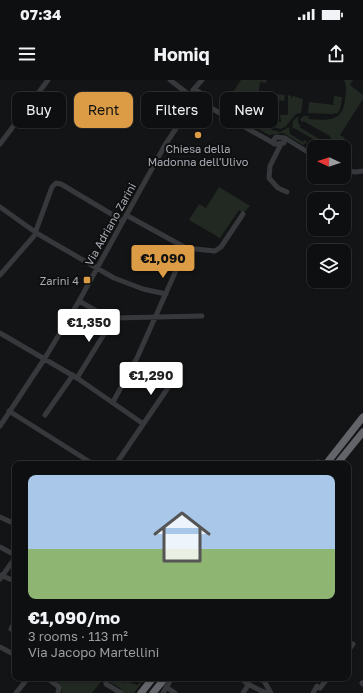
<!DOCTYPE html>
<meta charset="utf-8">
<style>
body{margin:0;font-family:"Golos Text",sans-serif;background:#171819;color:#f1f3f6;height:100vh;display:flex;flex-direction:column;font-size:15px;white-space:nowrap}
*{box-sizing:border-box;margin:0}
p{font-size:13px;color:#9b9c9f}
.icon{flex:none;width:22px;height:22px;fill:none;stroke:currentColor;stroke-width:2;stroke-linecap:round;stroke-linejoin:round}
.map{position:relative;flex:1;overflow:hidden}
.sheet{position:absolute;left:12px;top:381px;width:339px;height:220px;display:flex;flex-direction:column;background:#0e0f10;border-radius:8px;box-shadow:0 1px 3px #0004,0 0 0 1px #2e2f30}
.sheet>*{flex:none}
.hud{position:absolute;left:12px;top:12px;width:339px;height:36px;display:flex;gap:8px}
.needle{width:26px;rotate:273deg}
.controls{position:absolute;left:307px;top:60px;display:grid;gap:8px}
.controls a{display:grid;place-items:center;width:44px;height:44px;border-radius:8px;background:#0e0f10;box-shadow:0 1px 3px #0004,0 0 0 1px #2e2f30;font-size:20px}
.price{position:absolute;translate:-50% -34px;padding:0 9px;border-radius:4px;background:#fff;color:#222;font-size:13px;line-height:26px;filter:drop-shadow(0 1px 2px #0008)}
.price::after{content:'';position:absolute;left:50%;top:24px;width:12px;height:9px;margin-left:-6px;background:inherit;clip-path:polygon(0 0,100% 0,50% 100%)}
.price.selected{background:#dc9c45;color:#111}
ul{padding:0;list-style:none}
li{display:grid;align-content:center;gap:8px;height:212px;padding:0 16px}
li+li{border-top:1px solid #2e2f30}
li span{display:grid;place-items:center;height:124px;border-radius:8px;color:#555}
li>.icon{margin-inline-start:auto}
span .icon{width:72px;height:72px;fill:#fffc;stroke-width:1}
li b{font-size:17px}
.chip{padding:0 14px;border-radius:8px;background:#0e0f10;box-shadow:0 1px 3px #0004,0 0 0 1px #2e2f30;font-size:14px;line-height:36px}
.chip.selected{background:#dc9c45;color:#111}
.status{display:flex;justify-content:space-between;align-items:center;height:28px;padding:0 20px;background:#0e0f10;direction:ltr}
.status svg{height:11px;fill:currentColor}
header{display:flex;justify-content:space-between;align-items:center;height:52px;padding:0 16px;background:#0e0f10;font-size:18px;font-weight:700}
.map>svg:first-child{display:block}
.green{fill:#222923}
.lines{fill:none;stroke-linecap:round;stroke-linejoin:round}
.minor{stroke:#37383b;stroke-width:5}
.highway{stroke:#62646a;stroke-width:7}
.poi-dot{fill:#dc9c45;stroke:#0f0f10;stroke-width:1.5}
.labels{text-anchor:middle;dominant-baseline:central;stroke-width:4;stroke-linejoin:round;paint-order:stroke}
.poi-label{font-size:11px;fill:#a7acb4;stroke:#0f0f10}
.street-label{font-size:11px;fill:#a7acb4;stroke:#0f0f10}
</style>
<div class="status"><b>07:34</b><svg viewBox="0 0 49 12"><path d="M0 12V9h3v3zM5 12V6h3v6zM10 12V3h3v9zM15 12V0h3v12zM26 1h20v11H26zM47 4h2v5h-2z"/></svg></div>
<header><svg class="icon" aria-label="menu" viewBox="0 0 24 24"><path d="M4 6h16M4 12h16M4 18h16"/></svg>Homiq<svg class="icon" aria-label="share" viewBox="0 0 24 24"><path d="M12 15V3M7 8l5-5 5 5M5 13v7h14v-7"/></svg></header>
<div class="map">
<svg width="363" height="613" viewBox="0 0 363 613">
<rect width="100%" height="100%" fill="#131415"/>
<path class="green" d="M241,0h26l-1,3 -6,-1 -1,9h7l-1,5 2,-3 18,2 -1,6 -8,-1 1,-3h-5l-1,17 7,1 -2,7h5l-1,-7h8v-20l3,1v3l2,-3 10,3 -2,14 -5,1 -10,12 -5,3 -8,-2 -26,-29 -3,3 28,29 8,2 9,-5 1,7 13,8 2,-2 2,2 -4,3 -20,-12 -14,2 -44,-25 1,-7z
M344,0h9l-3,5 13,10v4l-23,36 5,3 -5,9h-7l-3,-11 -27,-15 -1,2 -2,-4 4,-3h5l-1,3c19,1 35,4 37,-20 1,-7 2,-13 -1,-19z
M334,16l8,1 -1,9 -3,7 -7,1 -23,-1 1,-11 26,3 -2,-2z
M298,36v7l3,3 -2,1 27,16 3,-1 1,5h-3l-33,-19 -2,1 1,-8z
M219,107l31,19 -7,7 -4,-3 -19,28 -31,-18 10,-16 7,4z
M52,598l51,1 -11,14h-30l-1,-8z
M110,598h6l8,5 5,-5v4l8,3 8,-7 -11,15h-10l-4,-5 -12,-7z"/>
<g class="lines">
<path class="minor" d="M170,0l21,16
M193,10l9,-10
M190 17a6 6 0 1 1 12 0a6 6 0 1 1-12 0Z
M199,24l12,4 64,36 9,-1 1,-5 -9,-1 -3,4 1,3
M285,58l29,18
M0,64l48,-64
M281,64l-11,22 -1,12 9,10 9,4
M344,90l11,2 8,-1
M0,127l38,27 76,44 29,11 23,5
M126,135l60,33 29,3 6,-4 22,-33
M0,195l34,-39 18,-49 4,-4 5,1 62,37
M79,221l21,12 14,5 88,-2
M0,253l77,45 65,45
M77,298l37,-60
M113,322l24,-44 49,-110
M9,331l84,53
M45,335l28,-40
M0,346l45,-68 34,-57 86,-156 22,-33 5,-12
M116,384l58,-85
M316,384l2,-2
M0,437l15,7
M0,467l15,8
M0,495l15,6
M0,499l15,-21
M11,549l4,-8
M0,567l15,8
M348,571l5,-7
M47,598l12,9 -1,6
M106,598v6l15,9
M241,598c3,5 20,13 26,15
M256,598l8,3 7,12
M362,603l1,1
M166,607l9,6
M320,608l8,-10
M16,613l12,-15
M163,613l9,-15
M243,613l6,-9
M313,613l4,-7 3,2"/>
<path class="highway" d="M326,384l37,-47
M337,384l26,-32
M141,613l12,-15
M153,613l12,-15"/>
</g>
<g class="poi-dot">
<circle cx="198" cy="55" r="4"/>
<rect x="83" y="196" width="8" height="8" rx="2"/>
</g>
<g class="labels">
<g class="poi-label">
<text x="198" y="68">Chiesa della<tspan x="198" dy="13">Madonna dell'Ulivo</tspan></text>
<text x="79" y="200" text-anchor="end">Zarini 4</text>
</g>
<g class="street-label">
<text transform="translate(110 144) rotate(-61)">Via Adriano Zarini</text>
</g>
</g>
</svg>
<div class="controls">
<a><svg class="needle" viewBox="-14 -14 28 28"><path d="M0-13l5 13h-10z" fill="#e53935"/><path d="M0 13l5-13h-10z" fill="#9b9c9f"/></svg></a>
<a><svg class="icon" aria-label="locate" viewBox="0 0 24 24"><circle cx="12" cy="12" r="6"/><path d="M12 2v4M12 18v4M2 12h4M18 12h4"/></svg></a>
<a><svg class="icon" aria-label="layers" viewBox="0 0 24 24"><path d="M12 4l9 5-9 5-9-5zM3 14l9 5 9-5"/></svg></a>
</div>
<b class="price selected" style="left:163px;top:199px">€1,090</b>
<b class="price" style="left:89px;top:263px">€1,350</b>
<b class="price" style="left:151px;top:316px">€1,290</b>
<div class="hud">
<a class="chip">Buy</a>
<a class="chip selected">Rent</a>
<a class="chip">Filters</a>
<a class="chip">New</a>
</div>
<section class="sheet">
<ul>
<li><span style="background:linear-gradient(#a9c7e8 60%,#8fb573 0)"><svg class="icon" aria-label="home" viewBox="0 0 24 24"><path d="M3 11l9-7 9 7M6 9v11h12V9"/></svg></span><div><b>€1,090/mo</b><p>3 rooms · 113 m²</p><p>Via Jacopo Martellini</p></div></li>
</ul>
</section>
</div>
